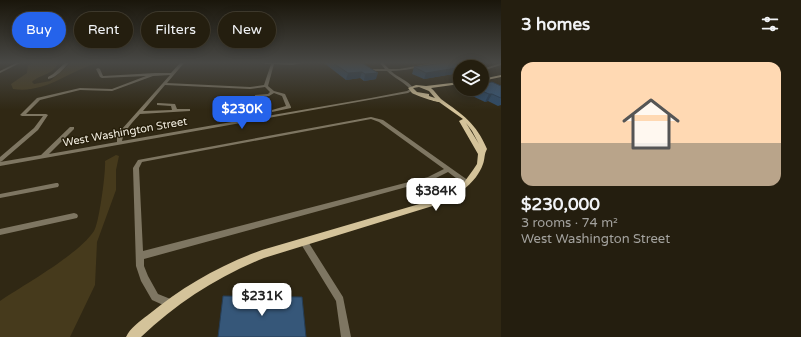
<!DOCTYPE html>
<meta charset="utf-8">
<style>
body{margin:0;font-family:"Varela Round",sans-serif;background:#2c2718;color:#f1f3f6;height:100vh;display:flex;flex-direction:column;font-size:15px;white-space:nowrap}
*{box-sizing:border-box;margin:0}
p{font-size:13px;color:#a3a29e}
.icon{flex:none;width:22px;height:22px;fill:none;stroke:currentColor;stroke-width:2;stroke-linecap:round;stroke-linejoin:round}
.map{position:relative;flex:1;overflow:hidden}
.side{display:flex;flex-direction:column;background:#241e0f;width:300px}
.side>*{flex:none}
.hud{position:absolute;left:12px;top:12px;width:380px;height:36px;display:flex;gap:8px}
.controls{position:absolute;left:453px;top:60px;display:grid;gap:8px}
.controls a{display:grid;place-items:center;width:36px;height:36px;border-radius:50%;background:#241e0f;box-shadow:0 2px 10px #0003,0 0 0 1px #413c2f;font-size:20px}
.price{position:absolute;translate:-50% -34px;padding:0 9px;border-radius:8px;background:#fff;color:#222;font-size:13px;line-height:26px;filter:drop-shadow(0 1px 2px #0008)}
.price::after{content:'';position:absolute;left:50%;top:24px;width:12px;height:9px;margin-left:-6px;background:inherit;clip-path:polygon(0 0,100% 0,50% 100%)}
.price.on{background:#2563eb;color:#fff}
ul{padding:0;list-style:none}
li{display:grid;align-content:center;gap:8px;height:212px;padding:0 20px}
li+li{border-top:1px solid #413c2f}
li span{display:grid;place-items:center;height:124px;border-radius:12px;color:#555}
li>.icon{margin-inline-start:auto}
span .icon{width:72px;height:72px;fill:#fffc;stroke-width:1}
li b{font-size:17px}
h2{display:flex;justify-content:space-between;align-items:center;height:48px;padding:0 20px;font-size:17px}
.chip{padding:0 14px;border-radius:18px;background:#241e0f;box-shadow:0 2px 10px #0003,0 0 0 1px #413c2f;font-size:14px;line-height:36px}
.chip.on{background:#2563eb;color:#fff}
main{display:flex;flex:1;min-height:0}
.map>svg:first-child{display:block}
.green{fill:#463a1c}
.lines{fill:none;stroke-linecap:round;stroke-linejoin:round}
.minor{fill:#7e7662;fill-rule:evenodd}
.major{fill:#d4c39a;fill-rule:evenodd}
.wall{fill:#2e4b68}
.shaded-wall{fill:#263d55}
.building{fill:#365779;stroke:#263d55}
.labels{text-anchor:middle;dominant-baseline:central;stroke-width:3;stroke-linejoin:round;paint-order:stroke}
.street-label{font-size:11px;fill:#f3eee1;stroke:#261e0a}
</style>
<main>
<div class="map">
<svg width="501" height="337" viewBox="0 0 501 337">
<rect width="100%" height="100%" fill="#302814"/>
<path class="green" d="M35,63l23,1c-7,12 -18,10 -26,18l2,2 16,-3 21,-18h26c-28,8 -52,31 -84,26l-2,-5 16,-11 1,-8z
M116,155l3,1 -3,14v20l-19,52 -2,43 -25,52h-70v-36c25,-17 78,-46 94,-70 5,-7 12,-60 11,-70z"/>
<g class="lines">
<path class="minor" d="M16,63h4l-20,10v-2z
M65,63h4c-6,6 -13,15 -21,16v-2l5,-3z
M180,63h4l-17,20 83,4 14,-2 7,-21h-6l-1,-1h38l-10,2 -18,-1 -6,22 6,5 11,3 6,13v1l-19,4v-2l14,-4 -4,-10 -8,-3 -5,3 -14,1v-2l13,-1 2,-2 -5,-5 -15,2 -85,-4 -22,26 29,-1 -1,-4 -14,-1v-2h2l16,1 2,5h13v2l-50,3c-7,8 -16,16 -18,27l249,-43 36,-7 3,-2c-6,-7 -16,-11 -23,-18h-19l-12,-8h3l11,6h15l-5,-6h3l6,6h10l35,-6 11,2c-4,1 -8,0 -13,0 -14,2 -27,6 -41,6 7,7 17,9 22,17l-1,1 1,1 -5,3 -408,73v-4l41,-7 29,-28h4v2l-25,25 68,-12v-5l5,-8 48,-54 -17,1 -41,15 -32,-1 -40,10 -14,14h20l2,1 -10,15 -36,31 -2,1v-5l34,-29 9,-12h-21l-2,-1 17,-17 43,-10 32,1 34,-13 -44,2 -2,-1 -4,-8 2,-1 2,1 3,7 52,-3h16z
M501,63v2l-19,6v-2z
M371,117l12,3 86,61 1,2 -1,2h-4l-17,-13 -16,8 -288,79v7l4,10 10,18 15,6 2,3 -2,3 -3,2 -18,-8 -11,-19 -5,-15 -3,-98 5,-8zM371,119l8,3 65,47 -16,8 -285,74 -4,-83 3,-6z
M56,183h2l1,2 -1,2 -58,11v-4z
M74,213l3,1 1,2 -1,2 -77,17v-6z
M304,239l3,1 36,57 8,40h-10l-5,-36 -35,-57 -1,-2 1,-2z"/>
<path class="major" d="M501,75v2l-19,4v-2z
M460,82v2l-29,4c4,3 6,7 10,11 22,16 35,24 46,50 -3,5 -2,10 -4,15 -7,20 -26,31 -44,40l-175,54c-47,19 -87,45 -123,79h-15c4,-9 14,-16 22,-22 34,-28 72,-50 114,-65l171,-50 20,-11 12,-8 8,-11 4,-6 1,-10 -19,-33 4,-2 -24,-17c-4,0 -24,-7 -27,-9 -1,-1 -3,-4 -4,-5l8,-3 10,1zM419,87l10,4 6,7 -6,-2v-2l-12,-2 -4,-4zM466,123l6,8 7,13z"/>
</g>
<path class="wall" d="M324,63h38l14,16 -12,2 -4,-3 -14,2z
M414,67h46v5l-1,1 -35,6 -12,-5z
M501,86v19l-3,1 -10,-5 -3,1 -19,-9 2,-4h14z"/>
<path class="shaded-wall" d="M460,67l-1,6 -35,6 2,-6z
M362,72l-2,6 -14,2 2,-7z
M378,73l-2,6 -12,2 1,-7z
M489,94h3l-4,7 -3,1z"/>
<path class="building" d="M333,63h29l16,10 -13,1 -3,-2 -14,1z
M443,63h10l9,4 -36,6 -12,-6z
M492,82l9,4v12l-9,-4h-3l-12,-5h5v-5z
M223,296l79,1 4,40h-88z"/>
<linearGradient id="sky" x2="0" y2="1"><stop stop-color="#1a160b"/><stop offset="0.57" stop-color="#484845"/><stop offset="1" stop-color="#484845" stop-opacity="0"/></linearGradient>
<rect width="501" height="110" fill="url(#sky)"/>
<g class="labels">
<g class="street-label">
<text transform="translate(125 132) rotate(-10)">West Washington Street</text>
</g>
</g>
</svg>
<div class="controls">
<a><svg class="icon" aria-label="layers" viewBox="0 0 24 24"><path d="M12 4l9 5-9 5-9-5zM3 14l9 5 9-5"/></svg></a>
</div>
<b class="price on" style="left:242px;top:130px">$230K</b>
<b class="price" style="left:436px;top:212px">$384K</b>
<b class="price" style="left:262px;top:317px">$231K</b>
<div class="hud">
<a class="chip on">Buy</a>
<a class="chip">Rent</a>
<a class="chip">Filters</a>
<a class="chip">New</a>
</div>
</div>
<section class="side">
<h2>3 homes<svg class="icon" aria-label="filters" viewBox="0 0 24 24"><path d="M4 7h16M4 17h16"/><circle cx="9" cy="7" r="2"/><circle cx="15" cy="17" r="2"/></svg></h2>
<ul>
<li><span style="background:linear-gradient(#ffd9b3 65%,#b9a48a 0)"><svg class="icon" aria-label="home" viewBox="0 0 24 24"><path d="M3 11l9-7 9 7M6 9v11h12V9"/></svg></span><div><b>$230,000</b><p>3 rooms · 74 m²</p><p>West Washington Street</p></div></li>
</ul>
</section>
</main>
